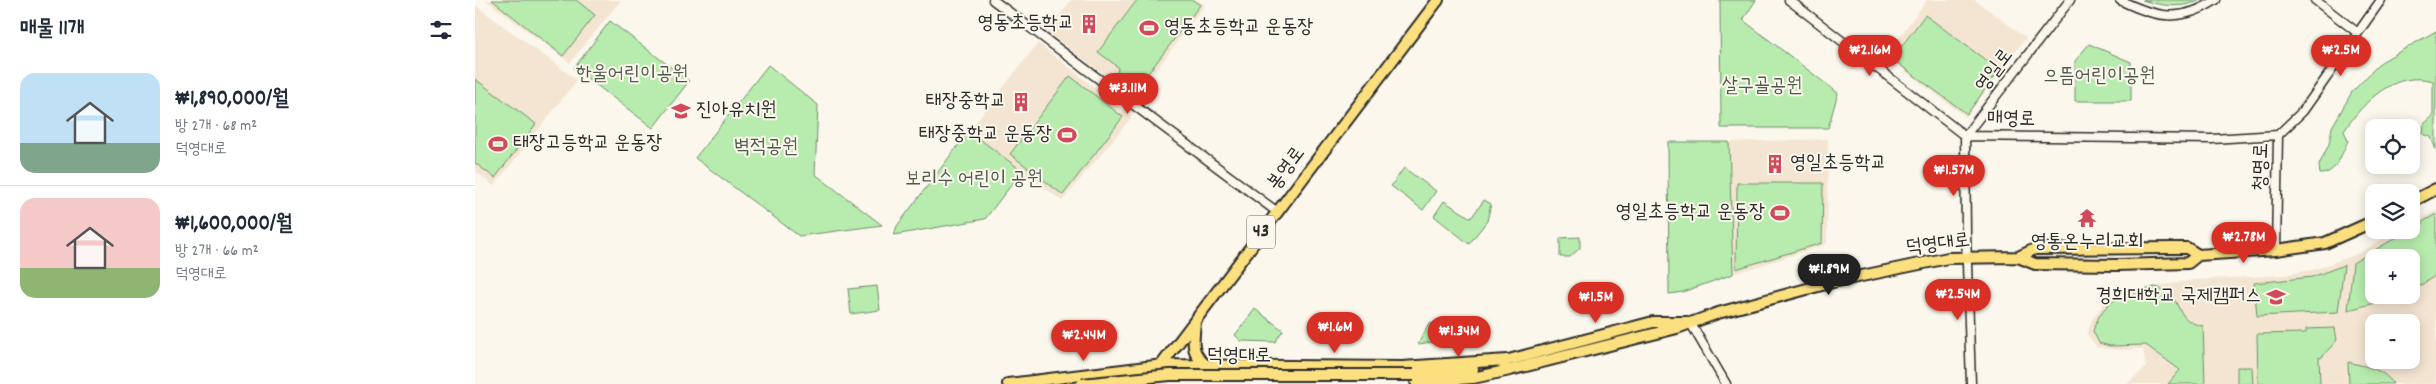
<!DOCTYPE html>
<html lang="ko">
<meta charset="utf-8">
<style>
body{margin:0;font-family:Dekko,"Poor Story",sans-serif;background:#f2f2f3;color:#1f2937;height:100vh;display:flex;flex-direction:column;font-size:19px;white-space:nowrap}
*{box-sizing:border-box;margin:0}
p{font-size:16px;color:#747a83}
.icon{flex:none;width:28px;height:28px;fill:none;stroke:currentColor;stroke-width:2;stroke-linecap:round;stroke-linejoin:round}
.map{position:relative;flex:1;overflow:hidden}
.side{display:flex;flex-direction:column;background:#fff;width:475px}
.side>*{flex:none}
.buttons{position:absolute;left:1890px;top:119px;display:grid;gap:10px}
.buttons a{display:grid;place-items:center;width:55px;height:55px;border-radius:10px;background:#fff;box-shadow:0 2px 12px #0003;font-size:25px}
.price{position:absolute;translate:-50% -42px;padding:0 11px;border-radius:18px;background:#d93025;color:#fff;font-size:16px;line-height:32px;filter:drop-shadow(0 1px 2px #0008)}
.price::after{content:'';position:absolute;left:50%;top:30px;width:15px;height:11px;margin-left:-8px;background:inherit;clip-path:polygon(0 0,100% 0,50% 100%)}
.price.selected{background:#222;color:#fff}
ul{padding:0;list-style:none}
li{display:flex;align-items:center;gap:15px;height:125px;padding:0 20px}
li+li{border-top:1px solid #e0e1e3}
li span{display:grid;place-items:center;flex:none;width:140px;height:100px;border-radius:15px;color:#555}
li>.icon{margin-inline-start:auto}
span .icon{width:60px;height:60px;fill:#fffc;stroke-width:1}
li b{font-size:21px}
h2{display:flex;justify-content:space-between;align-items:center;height:60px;padding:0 20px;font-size:21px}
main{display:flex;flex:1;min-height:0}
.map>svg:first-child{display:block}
.built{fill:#f3e5d1;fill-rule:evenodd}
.green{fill:#b7ecae;stroke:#718c6c}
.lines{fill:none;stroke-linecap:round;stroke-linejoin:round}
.minor-casing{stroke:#2b2b2b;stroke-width:11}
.major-casing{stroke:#2b2b2b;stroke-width:14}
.minor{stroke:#fbf7ec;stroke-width:8}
.major{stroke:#fce080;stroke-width:10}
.major-bridge-casing{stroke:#2b2b2b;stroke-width:14;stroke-linecap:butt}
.major-bridge{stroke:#fce080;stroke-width:10}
.labels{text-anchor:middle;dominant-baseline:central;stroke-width:4;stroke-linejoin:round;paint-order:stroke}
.shield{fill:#fbf7ec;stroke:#696865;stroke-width:1}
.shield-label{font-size:19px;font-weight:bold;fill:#2b2b2b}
.poi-label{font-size:20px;fill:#2b2b2b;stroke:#fbf7ec;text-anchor:end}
.street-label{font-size:20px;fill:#2b2b2b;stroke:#fbf7ec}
.park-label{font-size:20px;fill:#4e5b4c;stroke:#fbf7ec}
</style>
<main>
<section class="side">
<h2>매물 11개<svg class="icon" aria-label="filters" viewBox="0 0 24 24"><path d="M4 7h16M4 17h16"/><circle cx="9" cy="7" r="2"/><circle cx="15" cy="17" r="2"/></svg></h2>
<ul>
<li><span style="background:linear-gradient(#bfe0f5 70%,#7fa58c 0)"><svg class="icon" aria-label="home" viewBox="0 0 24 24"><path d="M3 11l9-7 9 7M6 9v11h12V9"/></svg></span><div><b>₩1,890,000/월</b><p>방 2개 · 68 m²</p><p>덕영대로</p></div></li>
<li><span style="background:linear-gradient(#f6c9c9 70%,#8fb573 0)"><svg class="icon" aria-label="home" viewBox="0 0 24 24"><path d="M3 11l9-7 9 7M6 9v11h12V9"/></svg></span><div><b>₩1,600,000/월</b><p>방 2개 · 66 m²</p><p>덕영대로</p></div></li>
</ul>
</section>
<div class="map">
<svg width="1961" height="384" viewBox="0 0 1961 384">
<rect width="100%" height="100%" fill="#fbf7ec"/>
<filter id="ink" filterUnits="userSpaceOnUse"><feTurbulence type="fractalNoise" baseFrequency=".02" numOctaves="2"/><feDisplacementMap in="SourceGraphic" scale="10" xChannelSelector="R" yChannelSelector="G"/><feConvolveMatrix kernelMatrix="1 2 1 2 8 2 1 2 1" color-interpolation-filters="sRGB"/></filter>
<g filter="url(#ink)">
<path class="built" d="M11,0h135l-51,63z
M596,0h127l7,5 -70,93 -88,-66z
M1452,0h48l51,38 -60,79 -81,-61z
M0,5l102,75 -83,106 -19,-15z
M563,43l94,74 -70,84 -93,-70z
M1353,139l-1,105 -94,30 -4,-132z
M1961,211v173h-309l19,-17 -3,-18 -28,1 -18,-3 -10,-13 5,-15 15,-19 44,-13 43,-7 91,-5 31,-6 44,-16 37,-23h14v-7zM1899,258h37v37h-37zM1899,322h37v38h-37z"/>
<path class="green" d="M17,0h84l19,15 -32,41z
M662,0h56l7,5 -66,87 -17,-12 1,-13 -20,-15z
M1245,0h36l-13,20 95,73 -10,35h-107z
M1667,0h59c-20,9 -39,6 -59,0z
M1450,15l74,55 -32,44 -75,-55z
M135,21l79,60 -36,47 -79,-60z
M1961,31v119l-5,-13 -8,-3 1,-10 9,-8v-35c-39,-11 -69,20 -89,50l4,10c-7,13 -11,33 -28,33l-1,-9 10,-21 3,-17 20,-35 29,-30z
M1614,44l42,18v39h-56v-40z
M293,65l50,40 -3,69 67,51 -83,11 -104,-78z
M595,76l53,41 -60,78 -53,-41z
M0,79l61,45 -41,54 -20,-15z
M494,131l53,40 -37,48 -91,16 3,-9z
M1193,142h61l4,132 -50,18 -14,2z
M929,168l32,23 -13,19 -32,-24z
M1262,183h86l-1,60 -86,26z
M1009,200l7,4 -4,17 -18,23 -35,-28 10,-15 27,17z
M1961,214v61l-25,17v-34h-37v37h33l-59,15 5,-47z
M1105,237v11l-10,9h-10v-19z
M1869,265l-6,47 -81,4 -3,-33 58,-6z
M402,286l3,24 -29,4 -3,-25z
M1680,287c30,6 16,34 48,39l2,58h-37l12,-14 -34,-25 -36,1 -11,-3 -6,-12c11,-35 30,-34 62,-44z
M780,309l28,21 -8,12 -34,-1 -6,-6z
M972,322l3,18 -32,4 11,-20z
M1860,328l2,12 -16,18 -2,-1 1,27h-62l-1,-50 49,-1v-4z
M1873,362c18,5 35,6 45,22h-44z
M1762,367h15l1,17h-16z"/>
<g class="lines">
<g class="minor-casing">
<path id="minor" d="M518,0l283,211
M1314,0l176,136 247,3 66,-4
M1645,0c36,18 61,23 96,0
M1840,0l43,33
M1801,250l2,-115 25,-24 78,-111
M1215,322l36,62
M1496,384l-5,-151 -1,-97 105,-136"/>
</g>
<g class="major-casing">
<path id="major" d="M1936,202l25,-13
M1543,257l17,7 82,1 71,-2 10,-8
M720,321c-1,20 -6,31 11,44
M1026,362l152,-40h34
M939,375l59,-6
M941,382l57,-4 37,-8 167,-42 41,-15 115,-31 115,-24 70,-1 17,-8 140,-1h12l11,7 78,-5 49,-7 49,-22
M533,384l155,-19 239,2 105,-7
M672,384l291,-384"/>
</g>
<use href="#minor" class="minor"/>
<use href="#major" class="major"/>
<g class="major-bridge-casing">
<path id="major-bridge" d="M607,384l88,-9h244"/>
</g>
<use href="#major-bridge" class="major-bridge"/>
</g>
</g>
<defs>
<g id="building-bare" transform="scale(1.5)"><path d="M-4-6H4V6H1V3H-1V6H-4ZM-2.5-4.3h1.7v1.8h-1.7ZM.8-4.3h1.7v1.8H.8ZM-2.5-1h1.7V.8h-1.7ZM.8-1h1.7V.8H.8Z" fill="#d1495b" stroke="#fbf7ec" stroke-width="2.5" paint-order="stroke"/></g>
<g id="stadium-bare" transform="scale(1.5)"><path d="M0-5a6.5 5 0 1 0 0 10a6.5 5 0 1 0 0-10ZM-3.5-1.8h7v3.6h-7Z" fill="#d1495b" stroke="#fbf7ec" stroke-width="2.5" paint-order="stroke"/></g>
<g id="school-bare" transform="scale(1.5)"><path d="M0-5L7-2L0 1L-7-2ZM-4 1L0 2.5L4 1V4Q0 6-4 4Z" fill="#d1495b" stroke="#fbf7ec" stroke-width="2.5" paint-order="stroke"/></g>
<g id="temple-bare" transform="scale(1.5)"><path d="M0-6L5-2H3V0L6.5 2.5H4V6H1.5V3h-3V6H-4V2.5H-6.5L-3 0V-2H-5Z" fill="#d1495b" stroke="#fbf7ec" stroke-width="2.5" paint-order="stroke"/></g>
<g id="university-bare" transform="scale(1.5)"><path d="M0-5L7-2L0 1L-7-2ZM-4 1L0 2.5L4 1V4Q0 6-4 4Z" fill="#d1495b" stroke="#fbf7ec" stroke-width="2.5" paint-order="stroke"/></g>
</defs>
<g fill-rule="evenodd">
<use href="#building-bare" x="614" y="24"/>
<use href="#stadium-bare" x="674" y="28"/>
<use href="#building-bare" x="546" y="102"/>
<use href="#school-bare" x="206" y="111"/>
<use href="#stadium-bare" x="592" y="135"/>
<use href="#stadium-bare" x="23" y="144"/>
<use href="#building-bare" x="1300" y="164"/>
<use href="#stadium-bare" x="1305" y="213"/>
<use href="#temple-bare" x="1612" y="218"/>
<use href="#university-bare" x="1801" y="297"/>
</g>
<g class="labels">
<rect class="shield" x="772" y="215.5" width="28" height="33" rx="4"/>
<g class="shield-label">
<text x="786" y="232">43</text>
</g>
<g class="poi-label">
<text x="599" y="24">영동초등학교</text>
<text x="689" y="28" text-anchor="start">영동초등학교 운동장</text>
<text x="531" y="102">태장중학교</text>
<text x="221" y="111" text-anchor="start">진아유치원</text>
<text x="577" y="135">태장중학교 운동장</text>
<text x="38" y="144" text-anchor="start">태장고등학교 운동장</text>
<text x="1315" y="164" text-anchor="start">영일초등학교</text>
<text x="1290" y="213">영일초등학교 운동장</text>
<text x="1612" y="243" text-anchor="middle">영통온누리교회</text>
<text x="1786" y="297">경희대학교 국제캠퍼스</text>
</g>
<g class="street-label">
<text transform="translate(1520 71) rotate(-53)">영일로</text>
<text transform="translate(1536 120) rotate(1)">매영로</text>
<text transform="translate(1787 167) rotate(-88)">청명로</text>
<text transform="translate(812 169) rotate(-53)">봉영로</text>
<text transform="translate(1463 245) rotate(-7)">덕영대로</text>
<text x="764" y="357">덕영대로</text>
</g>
<g class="park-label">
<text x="157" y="75">한울어린이공원</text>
<text x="1624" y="77">으뜸어린이공원</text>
<text x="1287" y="87">살구골공원</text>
<text x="291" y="148">벽적공원</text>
<text x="499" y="180">보리수 어린이 공원</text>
</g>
</g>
</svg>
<div class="buttons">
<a><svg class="icon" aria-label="locate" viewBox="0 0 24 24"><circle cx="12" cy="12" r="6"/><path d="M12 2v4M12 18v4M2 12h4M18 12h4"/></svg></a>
<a><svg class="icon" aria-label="layers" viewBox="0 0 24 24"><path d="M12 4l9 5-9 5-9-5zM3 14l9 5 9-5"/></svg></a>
<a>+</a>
<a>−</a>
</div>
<b class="price" style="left:1395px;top:77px">₩2.16M</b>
<b class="price" style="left:1866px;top:77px">₩2.5M</b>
<b class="price" style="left:653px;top:115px">₩3.11M</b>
<b class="price" style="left:1479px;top:197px">₩1.57M</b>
<b class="price" style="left:1769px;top:264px">₩2.78M</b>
<b class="price selected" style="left:1354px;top:296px">₩1.89M</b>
<b class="price" style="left:1483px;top:321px">₩2.54M</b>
<b class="price" style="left:1121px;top:324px">₩1.5M</b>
<b class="price" style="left:860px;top:354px">₩1.6M</b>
<b class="price" style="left:984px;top:358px">₩1.34M</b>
<b class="price" style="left:609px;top:362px">₩2.44M</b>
</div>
</main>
